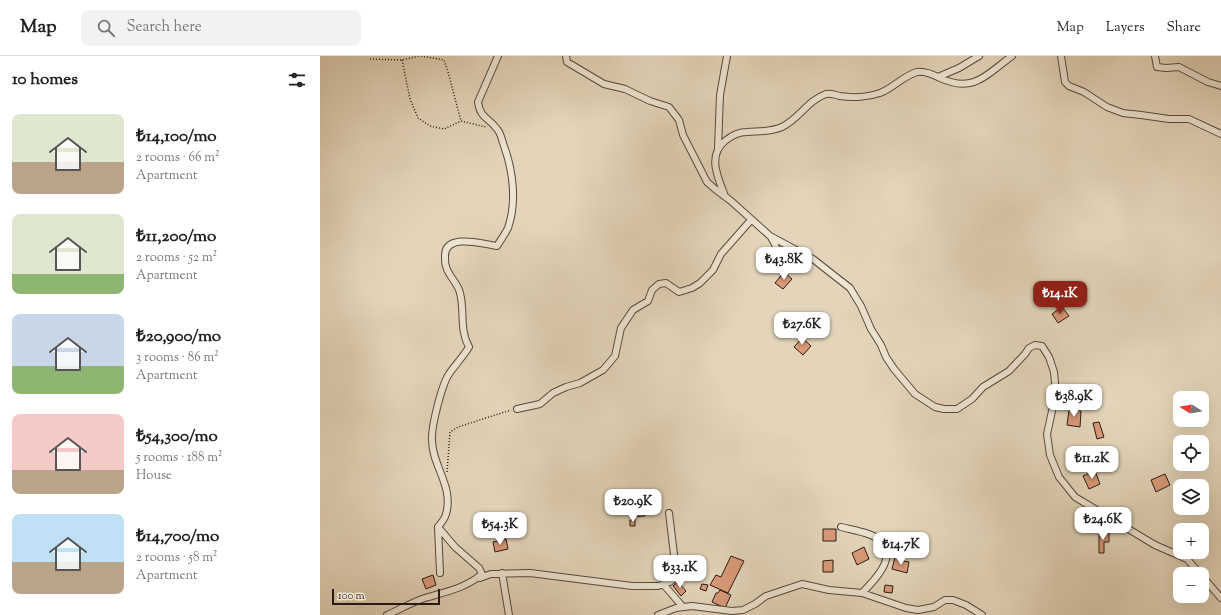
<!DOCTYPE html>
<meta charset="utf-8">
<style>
body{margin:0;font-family:"Sorts Mill Goudy",serif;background:#f2f2f2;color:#222;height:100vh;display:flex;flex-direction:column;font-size:15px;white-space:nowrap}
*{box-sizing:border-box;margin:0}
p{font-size:13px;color:#767676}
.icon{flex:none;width:22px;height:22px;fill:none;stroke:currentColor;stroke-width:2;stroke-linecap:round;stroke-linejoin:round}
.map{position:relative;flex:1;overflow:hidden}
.side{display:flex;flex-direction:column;background:#fff;width:320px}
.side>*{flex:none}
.needle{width:26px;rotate:281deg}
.controls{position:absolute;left:853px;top:335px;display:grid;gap:8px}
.controls a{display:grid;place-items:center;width:36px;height:36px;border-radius:8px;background:#fff;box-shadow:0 4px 16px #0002;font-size:20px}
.scale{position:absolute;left:12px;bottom:10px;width:108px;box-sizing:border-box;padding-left:4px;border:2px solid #281a14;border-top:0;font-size:11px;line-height:14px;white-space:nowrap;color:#281a14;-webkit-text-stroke:3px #ede4d2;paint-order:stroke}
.price{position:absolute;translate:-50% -34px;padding:0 9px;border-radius:8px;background:#fff;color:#222;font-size:13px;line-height:26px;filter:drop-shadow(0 1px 2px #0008)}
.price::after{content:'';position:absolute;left:50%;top:24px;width:12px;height:9px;margin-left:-6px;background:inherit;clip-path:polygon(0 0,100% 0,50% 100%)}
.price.current{background:#8f2418;color:#fff}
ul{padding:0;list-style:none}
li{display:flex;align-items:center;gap:12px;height:100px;padding:0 12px}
li span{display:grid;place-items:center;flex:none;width:112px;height:80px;border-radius:8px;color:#555}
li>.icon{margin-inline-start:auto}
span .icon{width:48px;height:48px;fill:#fffc;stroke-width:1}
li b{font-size:17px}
h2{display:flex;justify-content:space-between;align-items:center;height:48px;padding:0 12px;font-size:17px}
header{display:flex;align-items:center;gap:24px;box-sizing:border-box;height:56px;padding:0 20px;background:#fff;border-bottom:1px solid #e0e0e0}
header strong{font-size:19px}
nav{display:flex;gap:22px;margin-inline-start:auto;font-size:14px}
.search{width:280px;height:36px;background:#f2f2f2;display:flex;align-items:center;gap:10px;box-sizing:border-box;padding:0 14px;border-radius:8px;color:#767676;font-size:15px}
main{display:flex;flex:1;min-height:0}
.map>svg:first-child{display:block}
.building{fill:#d99a79;stroke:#281a14}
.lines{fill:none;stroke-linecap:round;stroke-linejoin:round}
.street-casing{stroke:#57493e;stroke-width:8}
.path{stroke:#281a14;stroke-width:1.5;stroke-dasharray:1 2;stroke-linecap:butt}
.street{stroke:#ede4d2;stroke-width:6}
</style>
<header>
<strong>Map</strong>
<div class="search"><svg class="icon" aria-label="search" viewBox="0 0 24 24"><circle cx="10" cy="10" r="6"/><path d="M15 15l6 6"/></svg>Search here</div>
<nav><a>Map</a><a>Layers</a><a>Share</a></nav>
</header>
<main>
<section class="side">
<h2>10 homes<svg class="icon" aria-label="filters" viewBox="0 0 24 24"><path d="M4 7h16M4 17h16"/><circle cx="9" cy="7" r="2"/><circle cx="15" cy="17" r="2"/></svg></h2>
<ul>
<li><span style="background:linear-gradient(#dfe7d0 60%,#b9a48a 0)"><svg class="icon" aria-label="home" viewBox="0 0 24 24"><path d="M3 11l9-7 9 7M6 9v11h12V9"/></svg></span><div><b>₺14,100/mo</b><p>2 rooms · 66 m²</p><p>Apartment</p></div></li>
<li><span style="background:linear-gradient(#dfe7d0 75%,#8fb573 0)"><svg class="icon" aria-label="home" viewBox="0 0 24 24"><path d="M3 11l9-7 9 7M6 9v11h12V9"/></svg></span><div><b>₺11,200/mo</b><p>2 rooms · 52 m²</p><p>Apartment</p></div></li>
<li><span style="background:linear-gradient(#c9d6e8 65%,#8fb573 0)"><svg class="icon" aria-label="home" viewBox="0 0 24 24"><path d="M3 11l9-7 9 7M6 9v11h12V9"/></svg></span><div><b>₺20,900/mo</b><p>3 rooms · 86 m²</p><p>Apartment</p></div></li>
<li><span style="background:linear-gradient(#f6c9c9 70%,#b9a48a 0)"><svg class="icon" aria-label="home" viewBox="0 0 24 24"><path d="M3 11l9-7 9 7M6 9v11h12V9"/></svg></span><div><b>₺54,300/mo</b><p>5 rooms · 188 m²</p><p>House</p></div></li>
<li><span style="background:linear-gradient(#bfe0f5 60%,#b9a48a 0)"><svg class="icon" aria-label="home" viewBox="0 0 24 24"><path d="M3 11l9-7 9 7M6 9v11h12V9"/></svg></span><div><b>₺14,700/mo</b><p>2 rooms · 58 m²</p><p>Apartment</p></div></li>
</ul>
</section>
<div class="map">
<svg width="901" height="559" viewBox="0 0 901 559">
<rect width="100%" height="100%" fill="#e4d5ba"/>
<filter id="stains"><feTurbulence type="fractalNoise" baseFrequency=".005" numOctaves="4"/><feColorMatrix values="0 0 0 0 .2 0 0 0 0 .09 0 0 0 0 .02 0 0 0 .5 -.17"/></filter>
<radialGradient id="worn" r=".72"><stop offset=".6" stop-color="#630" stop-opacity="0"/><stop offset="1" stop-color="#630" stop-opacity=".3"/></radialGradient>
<path class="building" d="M464,216l8,7 -9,10 -8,-6z
M742,251l7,9 -11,7 -6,-9z
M482,282l9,8 -8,9 -9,-8z
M749,354l12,1 -1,16 -13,-2z
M779,366l5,15 -7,2 -4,-16z
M775,415l5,13 -11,5 -6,-13z
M845,418l5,11 -14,7 -5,-12z
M310,448h14l1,12 -14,1z
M315,463v7h-5v-6z
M503,473h13v12h-13z
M779,476l10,1v9h-5v11h-5z
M186,483l2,10 -13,3 -2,-10z
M544,491l5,12 -12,6 -5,-12z
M571,491l7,1v5l-8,-1z
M411,500l13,5 -16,32 -18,-8 6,-10 5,2z
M575,501l4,1 -1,2 11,2 -2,11 -15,-4z
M513,504v12h-10v-11z
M113,519l3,10 -10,4 -4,-10z
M358,526l8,9 -5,5 -8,-10z
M382,528l6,1 -2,6 -6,-2z
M565,529l8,1 -1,7 -8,-1z
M400,534l11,5 -6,13 -13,-6 4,-9h2z"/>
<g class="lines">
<g class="street-casing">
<path id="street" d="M246,0l1,6 37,22 21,5 25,12 19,6 10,13 4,15 24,47 8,7 16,12 39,35 43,23 37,29 11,18 10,23 10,16 5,12 8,12 21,25 20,13 9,2h13l15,-10 11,-12 26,-16 16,-17 4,-6 6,-3 7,1 7,11 5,15 2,21 -9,41 3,21 9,22 16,20 80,48 32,14 13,15
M741,0l4,26 4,4 15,6 23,15 16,6 18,2 28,4h20l32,15
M835,0l2,11 9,1 13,-1 29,15 13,4
M618,21l21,-9 20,-12
M398,92l2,-53 7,-39
M405,140c-7,-18 -18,-40 0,-55 6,-5 14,-9 22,-9 12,-1 24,0 35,-5 17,-8 26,-27 44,-33 5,-1 9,1 14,2 12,2 28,1 40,-3 13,-5 23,-17 37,-21 7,-1 17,3 23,6 34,16 47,-4 72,-22
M452,183c6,8 6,20 11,29
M197,353l23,-5 13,-11 13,-6 14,-4 23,-13 12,-14 6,-28 12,-18 15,-9 4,-11 7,-6 7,-1 13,9 13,-4 8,-5 13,-13 8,-16 30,-34
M118,471l2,46
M521,471c11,3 34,6 41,15 15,16 -9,40 -20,51
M182,517l7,42
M882,520l19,22
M160,522l11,-4 39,-1 102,13h26l12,-4 5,-4 1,-7 -7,-58
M343,528l20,23
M67,559c12,-5 25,-13 38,-17 20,-6 41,-10 57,-24l-3,-6 -24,-21 -17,-20c3,-4 7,-8 8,-13 8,-28 -14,-48 -14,-74 -1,-13 10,-56 17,-66 6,-9 14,-17 20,-27 -10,-18 -4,-35 -9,-54 -2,-10 -12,-17 -14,-27 -1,-2 -1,-6 -1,-9 -1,-25 38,-13 52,-11 3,-5 8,-12 11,-18 9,-26 5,-57 -4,-82 -2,-5 -3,-13 -7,-17 -8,-11 -17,-11 -19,-27l20,-46
M338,559l18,-7 16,-2 40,5 11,-1 12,-6 11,-8 36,-12 27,6 33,3 44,15 12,2 16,-3 11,-7h8l13,5 16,10"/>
</g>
<path class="path" d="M101,0l23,4 4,12 13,49
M50,3l32,1 17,-4
M82,4l8,39 8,19 12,8 14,3 17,-8 25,6
M127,416l3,-40 8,-5 53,-17"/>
<use href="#street" class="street"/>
</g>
<rect width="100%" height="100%" filter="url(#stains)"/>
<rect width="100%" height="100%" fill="url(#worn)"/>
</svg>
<div class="controls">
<a><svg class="needle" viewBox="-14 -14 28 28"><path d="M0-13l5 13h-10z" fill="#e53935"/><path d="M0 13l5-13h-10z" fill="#767676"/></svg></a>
<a><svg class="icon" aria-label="locate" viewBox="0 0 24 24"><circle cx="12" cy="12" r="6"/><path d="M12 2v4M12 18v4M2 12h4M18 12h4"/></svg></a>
<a><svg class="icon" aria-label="layers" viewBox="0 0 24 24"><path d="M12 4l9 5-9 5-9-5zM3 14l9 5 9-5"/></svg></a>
<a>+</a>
<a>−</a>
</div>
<div class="scale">100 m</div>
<b class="price" style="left:464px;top:225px">₺43.8K</b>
<b class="price current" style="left:740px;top:259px">₺14.1K</b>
<b class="price" style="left:482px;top:290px">₺27.6K</b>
<b class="price" style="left:754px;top:362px">₺38.9K</b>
<b class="price" style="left:772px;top:424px">₺11.2K</b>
<b class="price" style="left:313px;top:467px">₺20.9K</b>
<b class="price" style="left:783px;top:485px">₺24.6K</b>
<b class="price" style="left:180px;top:490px">₺54.3K</b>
<b class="price" style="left:581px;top:510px">₺14.7K</b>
<b class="price" style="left:360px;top:533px">₺33.1K</b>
</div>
</main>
